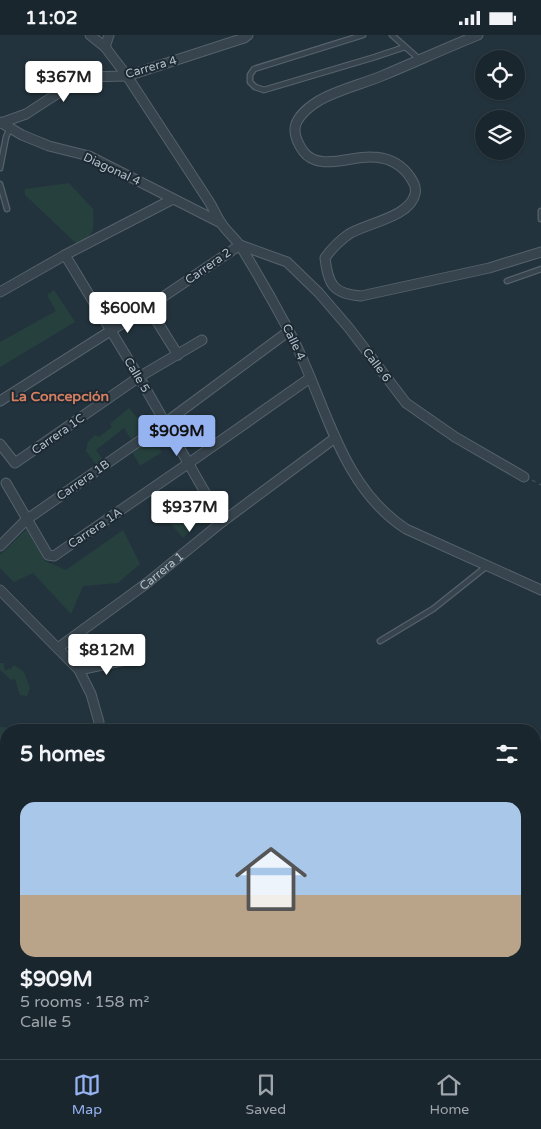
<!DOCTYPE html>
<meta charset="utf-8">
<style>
body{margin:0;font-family:"Varela Round",sans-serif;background:#27323a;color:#f1f3f6;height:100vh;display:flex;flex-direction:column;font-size:19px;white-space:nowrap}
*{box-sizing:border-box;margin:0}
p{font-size:16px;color:#9fa5aa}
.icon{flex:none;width:28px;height:28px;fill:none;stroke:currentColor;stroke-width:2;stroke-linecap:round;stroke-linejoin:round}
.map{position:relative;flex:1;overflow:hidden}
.side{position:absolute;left:0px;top:689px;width:541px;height:336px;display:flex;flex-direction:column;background:#1a262e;border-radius:20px 20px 0 0;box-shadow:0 1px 4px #0004,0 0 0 1px #38434a}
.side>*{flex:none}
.controls{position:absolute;left:475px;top:15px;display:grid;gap:10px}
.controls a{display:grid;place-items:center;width:50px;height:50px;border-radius:50%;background:#1a262e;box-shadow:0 1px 4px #0004,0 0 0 1px #38434a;font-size:25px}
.price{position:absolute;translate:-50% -42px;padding:0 11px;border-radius:5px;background:#fff;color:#222;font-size:16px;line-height:32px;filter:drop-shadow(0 1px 2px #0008)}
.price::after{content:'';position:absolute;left:50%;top:30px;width:15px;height:11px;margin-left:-8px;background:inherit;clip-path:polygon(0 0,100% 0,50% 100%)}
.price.active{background:#95b2f1;color:#111}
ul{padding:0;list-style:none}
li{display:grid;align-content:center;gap:10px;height:265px;padding:0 20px}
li+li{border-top:1px solid #38434a}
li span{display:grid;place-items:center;height:155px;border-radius:15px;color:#555}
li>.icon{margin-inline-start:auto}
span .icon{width:90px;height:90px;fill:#fffc;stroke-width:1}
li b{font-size:21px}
h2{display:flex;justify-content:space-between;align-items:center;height:60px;padding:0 20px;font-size:21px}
.status{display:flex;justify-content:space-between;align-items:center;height:35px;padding:0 25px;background:#1a262e;direction:ltr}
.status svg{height:14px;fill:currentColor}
.menu{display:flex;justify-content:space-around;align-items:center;height:70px;border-top:1px solid #38434a;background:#1a262e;font-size:14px;color:#9fa5aa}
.menu a{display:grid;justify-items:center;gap:2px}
.menu .active{color:#95b2f1}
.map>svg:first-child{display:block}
.green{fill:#26403e}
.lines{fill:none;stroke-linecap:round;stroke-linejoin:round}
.service-casing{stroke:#55626b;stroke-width:7}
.minor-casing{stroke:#55626b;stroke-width:11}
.secondary-casing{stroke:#55626b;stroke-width:16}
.path{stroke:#455d5b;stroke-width:1;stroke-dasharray:4 4;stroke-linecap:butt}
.service{stroke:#37444d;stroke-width:4.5}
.minor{stroke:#37444d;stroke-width:9}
.secondary{stroke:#455461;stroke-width:14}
.labels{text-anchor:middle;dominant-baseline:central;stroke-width:4;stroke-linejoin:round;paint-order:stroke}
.street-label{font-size:12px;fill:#b3bfc9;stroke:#1c2932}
.neighbourhood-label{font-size:14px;font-weight:bold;fill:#d67f60;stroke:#1c2932}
</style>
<div class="status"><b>11:02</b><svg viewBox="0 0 49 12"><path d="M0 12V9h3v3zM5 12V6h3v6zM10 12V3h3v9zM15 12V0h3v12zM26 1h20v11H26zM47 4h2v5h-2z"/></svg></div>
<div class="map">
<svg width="541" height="1024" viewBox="0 0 541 1024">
<rect width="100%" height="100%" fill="#23333d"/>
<path class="green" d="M69,148l24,26c0,21 4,25 -16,35l-52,-49v-6z
M54,255l21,32 -75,45v-25l56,-31 -9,-16z
M129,373l12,14 1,9 -11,8 -7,-11 -28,22 8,11 -7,5 -11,-15 2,-9 7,-7 4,2 13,-10 -2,-3z
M152,402l10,15 -22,14 -9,-16z
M190,472l11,12 -18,19 -13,-15z
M27,494l18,32 21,9 57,-40 17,34 -22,19 -35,3 -12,28 -38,-41 -19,9 -14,-14v-13z
M0,628h4v6l2,2 3,-3 1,2 4,-5 10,7 6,16 -3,8 -7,-1 -5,-16 -4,1 -10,-10 -1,2z
M0,692l89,2 -83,1v26h-6z
M0,744h6v246l-6,-1z
M27,1019h322l11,5h-335z"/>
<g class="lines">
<g class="service-casing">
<path id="service" d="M363,0l-109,34 -4,6v7l5,5 9,3 111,-33 30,-10
M392,0l27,24
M0,133l6,-31 4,-9
M0,149l7,25
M541,176v8
M507,246l34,-12
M380,606l53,-32 54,-43"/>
</g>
<g class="minor-casing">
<g id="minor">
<path d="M90,0l15,12 22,29 83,127c4,7 7,14 11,20 6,9 14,15 20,24 16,26 32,54 47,82 37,67 49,155 118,200l135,61"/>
<path d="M478,0c-32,13 -63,27 -94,40 -21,9 -44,14 -64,25 -10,6 -26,18 -25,31 0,7 4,14 8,20 15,21 48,5 68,6 15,0 28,6 37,17 4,6 9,12 7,20 -5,23 -48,29 -66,40 -10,7 -17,14 -24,24 3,26 8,36 36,38l128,-28 52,-16"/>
<path d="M105,12l4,-12"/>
<path d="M0,87l22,13 27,11 40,10 132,67"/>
<path d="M1,88l25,-9 57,-37 44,-1 117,-38 4,-3"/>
<path d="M65,220l74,122 83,145"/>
<path d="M0,257l65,-37 108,-56"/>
<path d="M148,272l30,48"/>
<path d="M0,366l148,-94 92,-62 47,17 32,31 30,35 57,75 49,34 69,40"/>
<path d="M0,409l15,19 124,-86 63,-37"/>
<path d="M6,448l42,72 6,1 135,-93 121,-85"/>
<path d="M0,511l26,-26 139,-97 124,-92"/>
<path d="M0,555l79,80 12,24 8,28"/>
<path id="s1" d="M58,613l89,-65 75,-61 113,-84"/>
<path d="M79,635l51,-11"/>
</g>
</g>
<g class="secondary-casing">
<path id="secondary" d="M0,725l6,-2
M535,872l6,-6
M400,1019l8,5
M498,1024v-5"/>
</g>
<path class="path" d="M532,445l9,5"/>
<use href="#service" class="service"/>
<use href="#minor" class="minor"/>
<use href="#secondary" class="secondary"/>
</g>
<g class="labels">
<g class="street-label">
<text transform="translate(151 32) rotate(-16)">Carrera 4</text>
<text transform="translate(112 134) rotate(25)">Diagonal 4</text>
<text transform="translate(208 231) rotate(-35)">Carrera 2</text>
<text transform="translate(294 307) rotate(65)">Calle 4</text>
<text transform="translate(377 330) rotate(53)">Calle 6</text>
<text transform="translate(137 340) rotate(59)">Calle 5</text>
<text transform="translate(58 399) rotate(-35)">Carrera 1C</text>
<text transform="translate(83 445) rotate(-35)">Carrera 1B</text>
<text transform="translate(95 493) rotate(-34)">Carrera 1A</text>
<text stroke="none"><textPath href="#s1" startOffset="129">Carrera 1</textPath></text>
</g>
<g class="neighbourhood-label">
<text x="60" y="361">La Concepción</text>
</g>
</g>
</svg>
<div class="controls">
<a><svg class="icon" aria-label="locate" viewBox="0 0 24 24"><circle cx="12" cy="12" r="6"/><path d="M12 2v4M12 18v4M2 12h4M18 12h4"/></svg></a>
<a><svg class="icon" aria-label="layers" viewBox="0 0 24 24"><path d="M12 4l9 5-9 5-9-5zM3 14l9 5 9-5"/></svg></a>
</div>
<b class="price" style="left:64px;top:68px">$367M</b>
<b class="price" style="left:128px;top:299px">$600M</b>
<b class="price active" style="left:177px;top:422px">$909M</b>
<b class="price" style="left:190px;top:498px">$937M</b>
<b class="price" style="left:107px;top:641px">$812M</b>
<section class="side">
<h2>5 homes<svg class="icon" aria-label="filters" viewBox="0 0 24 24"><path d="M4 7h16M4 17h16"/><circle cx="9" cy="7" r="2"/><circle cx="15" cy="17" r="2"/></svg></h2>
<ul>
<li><span style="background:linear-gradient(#a9c7e8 60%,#b9a48a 0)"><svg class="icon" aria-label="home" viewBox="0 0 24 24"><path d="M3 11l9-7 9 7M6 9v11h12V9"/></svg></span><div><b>$909M</b><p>5 rooms · 158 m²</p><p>Calle 5</p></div></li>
</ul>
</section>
</div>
<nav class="menu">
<a class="active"><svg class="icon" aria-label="map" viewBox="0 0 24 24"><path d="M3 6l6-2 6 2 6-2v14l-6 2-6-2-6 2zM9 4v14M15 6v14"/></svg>Map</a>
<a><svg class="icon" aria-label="saved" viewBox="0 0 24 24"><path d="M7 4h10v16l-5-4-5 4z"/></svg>Saved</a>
<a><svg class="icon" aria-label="home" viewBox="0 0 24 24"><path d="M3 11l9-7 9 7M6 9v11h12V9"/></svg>Home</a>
</nav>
